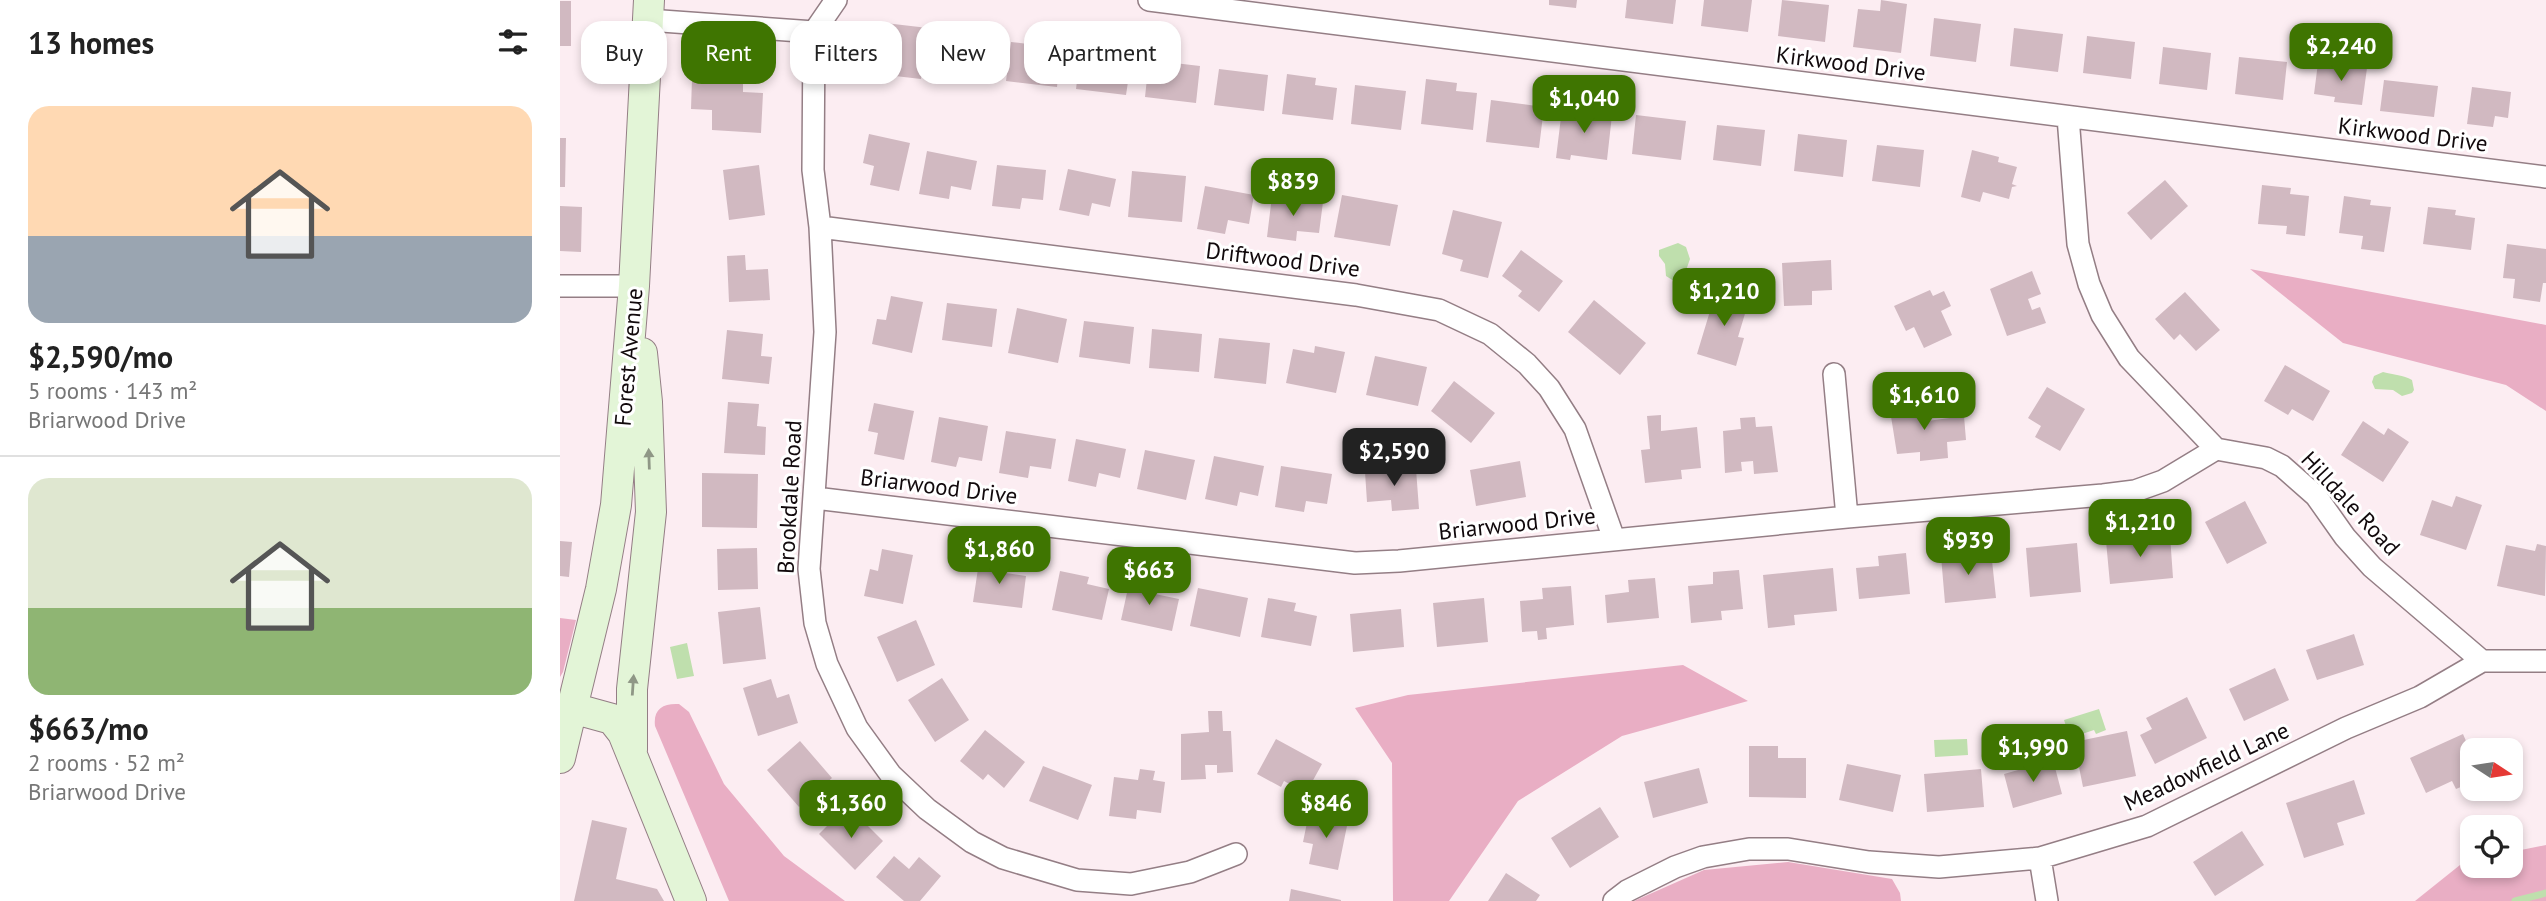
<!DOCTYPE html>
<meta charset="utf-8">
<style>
body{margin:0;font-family:"PT Sans",sans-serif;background:#f6f6f6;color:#222;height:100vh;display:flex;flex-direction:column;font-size:26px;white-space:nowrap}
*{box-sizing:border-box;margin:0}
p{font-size:23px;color:#767676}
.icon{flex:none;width:38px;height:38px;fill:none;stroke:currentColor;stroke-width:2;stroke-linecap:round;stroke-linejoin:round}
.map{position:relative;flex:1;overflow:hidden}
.panel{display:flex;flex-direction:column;background:#fff;width:560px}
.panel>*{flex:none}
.guide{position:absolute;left:21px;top:21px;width:665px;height:63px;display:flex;gap:14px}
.needle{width:46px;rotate:102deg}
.buttons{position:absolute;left:1900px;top:738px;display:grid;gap:14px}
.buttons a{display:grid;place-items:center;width:63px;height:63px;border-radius:14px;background:#fff;box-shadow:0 4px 10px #0003;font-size:35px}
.price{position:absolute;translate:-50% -60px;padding:0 16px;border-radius:14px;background:#3f7501;color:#fff;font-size:23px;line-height:46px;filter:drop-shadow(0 2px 4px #0008)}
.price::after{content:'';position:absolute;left:50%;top:42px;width:21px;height:16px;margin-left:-10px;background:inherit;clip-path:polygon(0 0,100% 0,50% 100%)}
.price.selected{background:#222;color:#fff}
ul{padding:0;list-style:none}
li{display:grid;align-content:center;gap:14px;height:371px;padding:0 28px}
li+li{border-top:2px solid #e0e0e0}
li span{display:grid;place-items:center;height:217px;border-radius:21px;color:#555}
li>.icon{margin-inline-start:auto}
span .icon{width:126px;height:126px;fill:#fffc;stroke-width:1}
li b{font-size:30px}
h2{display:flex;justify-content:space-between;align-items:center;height:84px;padding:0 28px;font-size:30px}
.tag{padding:0 24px;border-radius:21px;background:#fff;box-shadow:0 4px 10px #0003;font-size:24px;line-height:63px}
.tag.selected{background:#3f7501;color:#fff}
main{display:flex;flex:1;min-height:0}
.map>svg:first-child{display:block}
.green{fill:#e9aec4}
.water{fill:#bfdfad}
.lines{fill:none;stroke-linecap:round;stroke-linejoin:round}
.stream{stroke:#bfdfad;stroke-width:7}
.building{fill:#d1b9c1}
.minor-casing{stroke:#947e85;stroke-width:24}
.secondary-casing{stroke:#947e85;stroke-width:32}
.minor{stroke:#fff;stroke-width:21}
.secondary{stroke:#e3f5d7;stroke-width:30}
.oneway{fill:#8f9786}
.labels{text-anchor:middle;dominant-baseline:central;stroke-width:6;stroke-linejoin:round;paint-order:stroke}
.street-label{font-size:23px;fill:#11090c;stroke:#fff}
</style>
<main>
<section class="panel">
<h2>13 homes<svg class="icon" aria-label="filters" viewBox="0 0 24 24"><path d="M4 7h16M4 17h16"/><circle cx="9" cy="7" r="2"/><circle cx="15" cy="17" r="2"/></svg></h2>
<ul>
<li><span style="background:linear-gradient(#ffd9b3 60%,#9aa5b1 0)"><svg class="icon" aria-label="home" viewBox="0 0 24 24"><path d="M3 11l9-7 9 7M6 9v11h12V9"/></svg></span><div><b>$2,590/mo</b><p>5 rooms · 143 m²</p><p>Briarwood Drive</p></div></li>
<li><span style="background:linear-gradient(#dfe7d0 60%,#8fb573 0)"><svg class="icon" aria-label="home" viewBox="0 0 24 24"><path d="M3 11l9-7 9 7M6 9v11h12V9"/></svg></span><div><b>$663/mo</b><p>2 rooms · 52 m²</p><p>Briarwood Drive</p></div></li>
</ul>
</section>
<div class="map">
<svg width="1986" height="901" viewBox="0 0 1986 901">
<rect width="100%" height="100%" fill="#fcedf2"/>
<path class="green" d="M1690,269l296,56v86l-40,-26 -163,-42z
M0,618l16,2 -13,52 -3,5z
M1123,665l65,36 -126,35 -104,65 -69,100h-56l-1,-138 -37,-55 53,-13z
M119,704l10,8 35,72 60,72 61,45h-116l-74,-175c-2,-17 8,-23 24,-22z
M1986,845v56h-131l50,-40 8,-1v6h38v-14z
M1228,862l104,17 8,14 1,8h-267l70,-31z"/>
<path class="water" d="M1118,243l8,4 4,12 -6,17 -10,5 -8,-5 -1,-12 -6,-8v-6z
M1823,372c11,3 20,3 29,8l2,10 -2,3 -10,3 -9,-6 -18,-1 -3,-7 2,-6z
M127,643l7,33 -17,3 -7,-32z
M1539,709l7,21 -10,4 -2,-4 -24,8 -6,-18z
M1407,739l1,16 -33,2 -1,-17z"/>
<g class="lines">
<path class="stream" d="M1955,901l31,-8"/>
</g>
<path class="building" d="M989,0h28l-1,8 -27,-3z
M1067,0h49l-3,24 -48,-6z
M1144,0h48l-4,32 -47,-6z
M1222,0l47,5 -4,37 -47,-6z
M1321,0l26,4 -6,49 -48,-6 5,-38 22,2z
M0,1h11v45h-11z
M1374,18l47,6 -5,38 -46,-6z
M325,23l43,5 -7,51 -43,-5z
M1454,28l49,6 -5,38 -48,-6z
M382,34l51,6 -5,37 -51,-6z
M1527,36l48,6 -4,37 -48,-6z
M451,42l50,6 -4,39 -51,-6z
M1603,47l48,6 -4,37 -48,-6z
M521,49l29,3 -1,8 22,2 -5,33 -50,-6z
M1679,57l48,5 -4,38 -48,-6z
M589,60l51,6 -4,37 -51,-6z
M1758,63l49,5 -5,37 -28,-3 1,-5 -21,-3z
M659,69l49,6 -4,36 -50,-6z
M727,74l29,4 -1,7 22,3 -4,32 -51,-6z
M132,79l51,3v10l20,1 -2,40 -49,-3v-20l-21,-1z
M866,79l31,4 -1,8 21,2 -4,37 -52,-6z
M1824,80l54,6 -4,31 -54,-6z
M795,85l51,6 -5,39 -50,-6z
M1912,87l39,5 -3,26 -13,-2 -2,11 -26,-3z
M931,100l53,7 -5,41 -53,-6z
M1002,109l50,6 -5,45 -36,-5 -1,5 -14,-2z
M1076,115l50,6 -5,39 -49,-6z
M1157,125l48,5 -4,36 -48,-6z
M309,134l41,9 -11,48 -29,-6 4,-19 -11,-3z
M1238,134l49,6 -4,37 -49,-6z
M0,138h6l-1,49h-5z
M1317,145l47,5 -4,37 -48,-6z
M1412,150l27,7 -1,5 19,5 -5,17 5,2 -5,1 -3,12 -26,-7 -3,10 -19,-5z
M367,151l50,10 -6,29 -20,-4 -2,13 -30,-5z
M199,165l6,50 -36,5 -6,-50z
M437,165l49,5 -3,30 -21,-2 -2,11 -28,-3z
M508,169l48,10 -6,28 -18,-4 -3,13 -30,-6z
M572,171l54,5 -4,46 -54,-5z
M1605,180l23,26 -37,34 -24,-27z
M1702,185l29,3 -1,6 19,2 -4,40 -19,-2 1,-8 -29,-2z
M645,186l49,9 -5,29 -21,-4 -3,14 -28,-5z
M782,195l56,10 -8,41 -56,-9z
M712,196l51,6 -4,31 -22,-2 -1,10 -29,-4z
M1784,196l27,4 -1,5 21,2 -7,45 -23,-3 2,-13 -24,-3z
M0,206l22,1 -1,45 -21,-1z
M1868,207l28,3 -1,5 20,3 -4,32 -48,-6z
M893,210l49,12 -14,56 -28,-7 3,-11 -21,-6z
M1947,244l39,5v34h-3l-3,19 -27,-4 2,-19 -12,-1z
M961,250l42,31 -24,31 -21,-16 4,-5 -20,-15z
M185,255l1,15 22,-1 2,31 -41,2 -2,-46z
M1271,260l1,30 -20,1v14l-28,1 -2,-43z
M1472,271l9,23 -13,5 4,11 8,-3 6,16 -39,13 -17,-47z
M1157,288l33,9 -12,40 6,1 -8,28 -39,-12z
M1370,290l3,6 11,-5 7,15 -10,5 11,24 -28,13 -10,-21 -8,4 -12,-25z
M1625,292l35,38 -24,21 -16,-17 -6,6 -19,-21z
M331,296l32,6 -11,51 -40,-9 5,-25 9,1z
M1034,300l52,43 -26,32 -52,-43z
M387,303l50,6 -5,38 -50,-7z
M457,308l50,11 -9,44 -50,-10z
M524,321l50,6 -4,37 -51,-7z
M592,329l50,5 -3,38 -50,-4z
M167,330l36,4 -2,22 11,1 -3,27 -47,-5z
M659,338l51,5 -4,41 -52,-6z
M755,346l30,6 -9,41 -50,-10 7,-34 21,4z
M815,356l52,11 -9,39 -52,-11z
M1725,365l45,26 -17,30 -21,-12 -4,6 -24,-14z
M894,381l41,32 -24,30 -40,-32z
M1487,387l38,22 -25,42 -25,-14 6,-11 -13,-8z
M168,402l31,2 -2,22 9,1 -1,28 -41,-2z
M1359,402l1,20 44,-6 2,24 -19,2 1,16 -28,3v-9l-23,2 -8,-50z
M314,403l40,8 -10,49 -30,-6 4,-21 -10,-2z
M1101,415v16l36,-4 4,41 -20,2 1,9 -37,4 -4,-33 9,-1 -3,-33z
M379,417l49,9 -6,35 -23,-4 -3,10 -25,-5z
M1195,417l1,10 16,-1 6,46 -24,2 -1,-13 -12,1 1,9 -17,2 -2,-42 18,-2 -1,-11z
M1803,421l21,14 4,-7 21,14 -26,40 -42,-27z
M446,431l50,8 -5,30 -21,-3 -2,12 -29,-5z
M516,439l50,10 -6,29 -21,-5 -3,14 -28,-6z
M585,450l50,10 -9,40 -49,-11z
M654,456l50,10 -6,30 -18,-4 -3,14 -32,-7z
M960,461l6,36 -50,9 -6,-36z
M721,466l51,8 -5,30 -21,-3 -2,11 -29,-5z
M856,469l3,40 -27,2 -1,-11 -24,2 -2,-30z
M142,473l56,1 -1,54 -55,-1z
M1896,496l26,9 -16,45 -46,-15 12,-35 20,7z
M1685,501l22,42 -40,21 -22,-42z
M1610,535l3,43 -63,6 -4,-43z
M0,541l12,1 -3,35 -9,-1z
M1517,543l4,49 -51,5 -4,-49z
M1977,544l9,2 -1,50 -48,-10 9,-41 29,6z
M197,548l1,41 -40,1 -1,-41z
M322,549l31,6 -10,49 -39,-8 6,-27 8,2z
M1431,551l5,47 -51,5 -4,-47z
M1346,553l4,41 -51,5 -3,-31 23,-2 -1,-10z
M419,562l27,3 -1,8 21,3 -4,32 -49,-6z
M1273,568l4,43 -43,4 1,10 -27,3 -5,-53z
M1179,570l4,39 -22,2 1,9 -31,3 -3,-37 25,-2v-12z
M500,571l29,6 -2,7 22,5 -7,31 -50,-10z
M1095,578l4,40 -52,5 -2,-28 24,-3 -1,-12z
M570,579l27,6 -2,9 24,5 -7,32 -51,-11z
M1011,586l3,39 -28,3 1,11 -9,1 -1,-9 -15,1 -2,-31 23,-2 -1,-11z
M638,588l50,10 -8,39 -50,-11z
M708,598l28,5 -2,8 23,5 -6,30 -50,-9z
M924,598l4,44 -51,5 -4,-44z
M200,607l6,52 -43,5 -5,-52z
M841,609l3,38 -51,5 -3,-38z
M356,620l19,45 -38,17 -20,-45z
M1794,634l10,31 -47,15 -11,-30z
M1715,668l14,32 -45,21 -15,-32z
M382,678l27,42 -34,22 -27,-42z
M211,679l6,19 12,-4 9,29 -40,13 -15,-48z
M1627,697l20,41 -52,26 -15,-29 12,-6 -6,-11z
M648,711h14l1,20h8l2,41 -16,1v-8h-12l1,14 -25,1v-46l28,-2z
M425,730l40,32 -21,26 -16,-14 -5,6 -23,-19z
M1567,731l9,45 -53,11 -9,-45z
M1903,734l10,23v25l-17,7 -4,-8 -26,12 -16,-35z
M716,739l46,25 -16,29 -22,-12 -3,6 -24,-13z
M240,741l32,37 -33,29 -32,-37z
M1189,746h29v12h28v40l-57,-1z
M1493,760l9,34 -49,14 -9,-34z
M1287,764l54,11 -8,37 -54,-12z
M483,766l49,19 -14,35 -49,-19z
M1139,768l9,35 -55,15 -9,-36z
M580,769l15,2 -2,9 12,2 -4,31 -24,-3 -1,9 -27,-3 5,-39 24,3z
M1421,769l3,38 -57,5 -3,-38z
M1794,780l11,34 -28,9 7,22 -40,13 -18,-55z
M1040,807l19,30 -49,31 -19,-30z
M281,812l16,16 7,-6 19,19 -28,29 -36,-36z
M749,813l39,8 -10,49 -29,-6 4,-20 -10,-2z
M32,820l35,8 -11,51 41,10 7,12h-90z
M1682,831l22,34 -49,31 -22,-34z
M334,856l15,13 10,-12 22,19 -21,25h-16l-28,-24z
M946,873l34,22 -4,6h-48z
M731,889l50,11v1h-52z"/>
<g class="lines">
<g class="minor-casing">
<path id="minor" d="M589,0l1397,177
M88,20l166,12
M254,32l-1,138 7,57 5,105 -16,237 6,54 12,41 30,64 34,47 36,34 45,33 31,16 74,22 54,4 59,-12 46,-18
M254,32l22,-32
M1508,117l10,127 11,40 13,31 27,43 87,91 50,9 16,8 34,30 29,41 27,30 110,94h64
M260,227l536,68 83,15 51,24 37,30 22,24 26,41 39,110
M0,286h74
M1274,374l13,143
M255,498l540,65 44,-2 448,-44 256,-22 32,-4 28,-10 53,-32
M1480,858l7,43
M1054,901l13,-10 48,-24 28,-10 46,-8h39l81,13 70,5 101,-9 107,-32 199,-98 74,-31 62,-36"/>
</g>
<g class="secondary-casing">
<path id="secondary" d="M89,0l-15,286 -18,219 -15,84 -29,119 40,11 11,14 68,168
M72,750v-61l19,-177 -4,-110 -5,-49
M0,758l12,-50"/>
</g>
<use href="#minor" class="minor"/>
<use href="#secondary" class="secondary"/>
</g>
<defs><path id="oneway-solid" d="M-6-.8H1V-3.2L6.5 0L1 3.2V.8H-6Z" transform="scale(1.75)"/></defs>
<g class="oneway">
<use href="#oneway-solid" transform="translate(89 459) rotate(-92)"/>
<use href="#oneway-solid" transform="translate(73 685) rotate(-86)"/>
</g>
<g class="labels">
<g class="street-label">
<text transform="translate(1291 63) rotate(7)">Kirkwood Drive</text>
<text transform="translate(1853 134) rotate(7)">Kirkwood Drive</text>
<text transform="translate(723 259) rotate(7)">Driftwood Drive</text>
<text transform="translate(68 357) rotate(-85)">Forest Avenue</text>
<text transform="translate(379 486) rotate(7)">Briarwood Drive</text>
<text transform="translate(229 497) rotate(-87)">Brookdale Road</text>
<text transform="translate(1791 503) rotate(47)">Hilldale Road</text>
<text transform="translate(957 523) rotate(-6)">Briarwood Drive</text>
<text transform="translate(1646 766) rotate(-25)">Meadowfield Lane</text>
</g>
</g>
</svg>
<div class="buttons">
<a><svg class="needle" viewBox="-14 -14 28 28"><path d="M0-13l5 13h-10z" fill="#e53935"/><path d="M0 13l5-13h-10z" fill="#767676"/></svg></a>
<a><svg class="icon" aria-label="locate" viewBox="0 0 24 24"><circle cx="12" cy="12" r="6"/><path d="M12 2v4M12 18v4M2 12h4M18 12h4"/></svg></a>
</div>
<b class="price" style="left:1781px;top:83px">$2,240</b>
<b class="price" style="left:1024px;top:135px">$1,040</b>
<b class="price" style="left:733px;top:218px">$839</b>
<b class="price" style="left:1164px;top:328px">$1,210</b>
<b class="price" style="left:1364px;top:432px">$1,610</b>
<b class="price selected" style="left:834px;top:488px">$2,590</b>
<b class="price" style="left:1580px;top:559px">$1,210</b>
<b class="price" style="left:1408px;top:577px">$939</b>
<b class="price" style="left:439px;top:586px">$1,860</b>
<b class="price" style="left:589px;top:607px">$663</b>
<b class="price" style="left:1473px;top:784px">$1,990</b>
<b class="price" style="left:291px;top:840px">$1,360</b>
<b class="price" style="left:766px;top:840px">$846</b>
<div class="guide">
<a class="tag">Buy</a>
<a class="tag selected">Rent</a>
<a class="tag">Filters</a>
<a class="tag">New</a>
<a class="tag">Apartment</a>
</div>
</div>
</main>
